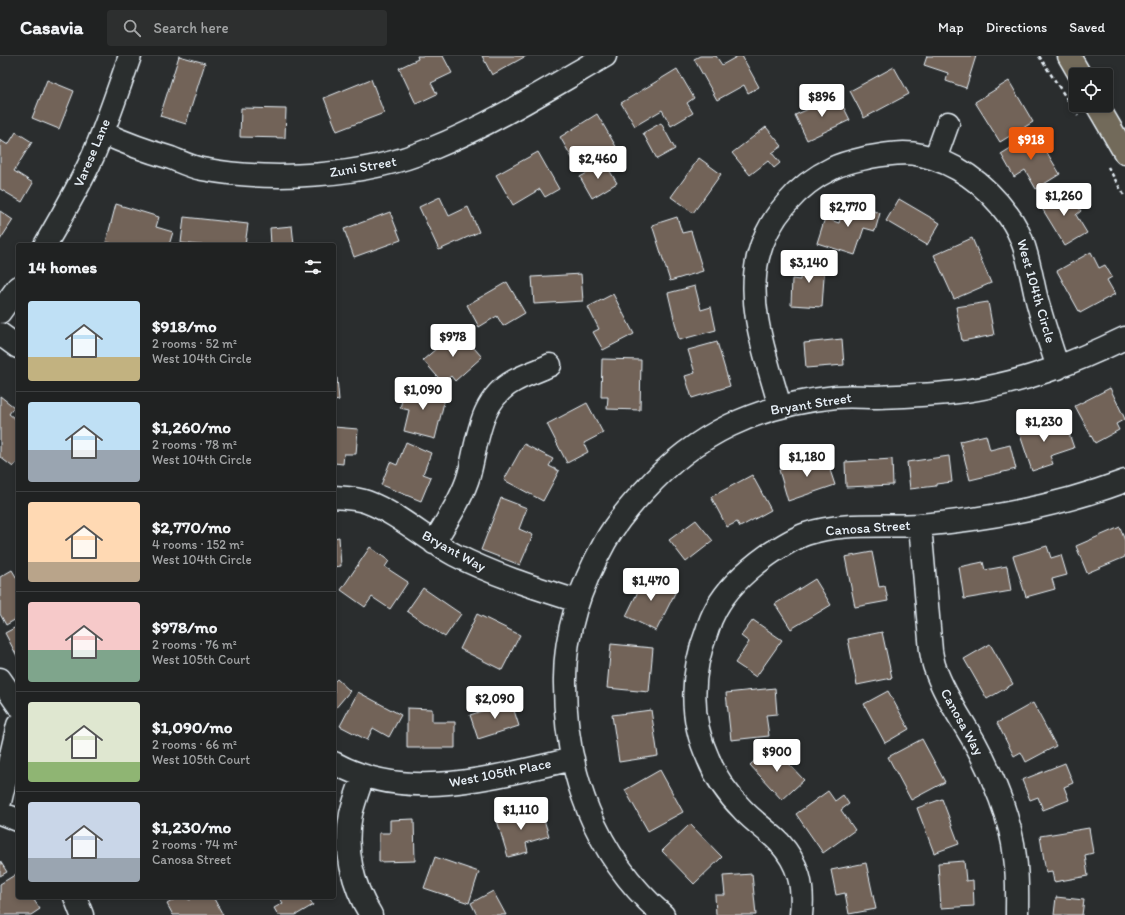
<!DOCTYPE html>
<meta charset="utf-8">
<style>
body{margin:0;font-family:Itim,sans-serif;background:#2d2f2f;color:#f1f3f6;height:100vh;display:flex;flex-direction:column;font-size:15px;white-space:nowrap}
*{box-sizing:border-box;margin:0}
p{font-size:13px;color:#a2a4a5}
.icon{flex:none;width:22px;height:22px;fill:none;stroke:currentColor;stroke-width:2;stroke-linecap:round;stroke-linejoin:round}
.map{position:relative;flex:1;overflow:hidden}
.drawer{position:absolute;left:16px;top:187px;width:320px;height:656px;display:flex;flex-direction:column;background:#202222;border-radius:4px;box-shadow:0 2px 6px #0003,0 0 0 1px #3d3f40}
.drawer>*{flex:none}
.tools{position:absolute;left:1069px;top:12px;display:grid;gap:8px}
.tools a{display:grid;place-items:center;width:44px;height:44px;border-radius:4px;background:#202222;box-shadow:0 2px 6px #0003,0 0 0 1px #3d3f40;font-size:20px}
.price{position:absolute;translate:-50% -34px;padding:0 9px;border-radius:4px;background:#fff;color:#222;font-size:13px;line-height:26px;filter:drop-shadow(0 1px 2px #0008)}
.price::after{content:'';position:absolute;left:50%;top:24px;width:12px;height:9px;margin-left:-6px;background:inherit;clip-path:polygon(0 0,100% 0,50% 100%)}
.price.current{background:#ea580c;color:#fff}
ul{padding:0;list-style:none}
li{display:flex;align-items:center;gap:12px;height:100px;padding:0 12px}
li+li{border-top:1px solid #3d3f40}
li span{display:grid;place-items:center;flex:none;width:112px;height:80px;border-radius:4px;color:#555}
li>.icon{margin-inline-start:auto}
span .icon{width:48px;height:48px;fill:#fffc;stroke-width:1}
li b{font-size:17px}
h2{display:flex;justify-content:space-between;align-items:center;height:48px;padding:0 12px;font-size:17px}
header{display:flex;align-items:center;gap:24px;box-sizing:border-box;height:56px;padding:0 20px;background:#202222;border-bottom:1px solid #3d3f40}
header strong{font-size:19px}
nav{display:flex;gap:22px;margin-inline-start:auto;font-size:14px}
.search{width:280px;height:36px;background:#2d2f2f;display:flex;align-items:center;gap:10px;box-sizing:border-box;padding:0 14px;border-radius:4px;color:#a2a4a5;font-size:15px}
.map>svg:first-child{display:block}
.building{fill:#726358;stroke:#e8f1f8}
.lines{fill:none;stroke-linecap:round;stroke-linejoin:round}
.minor-casing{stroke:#e8f1f8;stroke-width:25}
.major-casing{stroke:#e8f1f8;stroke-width:25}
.path{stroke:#e8f1f8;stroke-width:2.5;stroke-dasharray:4 3;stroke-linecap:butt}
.minor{stroke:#2a2d2e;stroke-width:22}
.major{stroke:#726b5a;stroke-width:22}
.labels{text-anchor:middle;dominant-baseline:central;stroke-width:3;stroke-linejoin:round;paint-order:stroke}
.street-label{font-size:14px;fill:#e8f1f8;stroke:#2a2d2e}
</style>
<header>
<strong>Casavia</strong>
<div class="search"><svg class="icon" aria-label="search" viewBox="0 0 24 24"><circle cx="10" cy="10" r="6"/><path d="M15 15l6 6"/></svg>Search here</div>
<nav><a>Map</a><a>Directions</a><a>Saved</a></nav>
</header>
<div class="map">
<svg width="1125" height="859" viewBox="0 0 1125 859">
<rect width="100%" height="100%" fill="#2a2d2e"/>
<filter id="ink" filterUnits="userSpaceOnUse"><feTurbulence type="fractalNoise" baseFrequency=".025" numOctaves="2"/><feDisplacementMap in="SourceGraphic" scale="8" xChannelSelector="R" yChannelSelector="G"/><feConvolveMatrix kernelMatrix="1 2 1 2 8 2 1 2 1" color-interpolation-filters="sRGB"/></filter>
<g filter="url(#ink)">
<path class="building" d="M179,0l26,7 -19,61 -26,-8z
M417,0h26l9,17 -21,10 6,11 -21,10 -17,-36 19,-9z
M482,0h44l-34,19z
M700,0h16l6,9 16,-9h4l17,31 -11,6 -4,-8 -27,15 -23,-41z
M927,0h49l-10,32 -20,-7 2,-8 -24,-8z
M894,11l15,27 -45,24 -14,-27z
M677,13l17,29 -7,5 6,10 -22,13 -9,-16 -27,16 -14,-23z
M371,23l13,34 -47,18 -13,-33z
M47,24l27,11 -15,38 -27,-11z
M1009,25l24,41 -33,20 -25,-40z
M838,40l12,24 -43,20 -12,-25z
M241,52l45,1 -1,29 -45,-1z
M597,58l21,36 -14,9 -7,-10 -22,14 -15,-26z
M661,67l14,26 -18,10 -14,-26z
M766,71l16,19 -10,7 8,10 -6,5 -6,-7 -18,14 -18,-22z
M16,76l16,10 -18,29 19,12 -11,19 -22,-13v-49l8,5z
M1035,77l25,41 -24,15 -11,-19 -11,7 -13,-23z
M538,96l21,37 -14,8 -5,-8 -27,16 -17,-30z
M699,102l22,16 -28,39 -22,-16z
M605,107l12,20 -25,15 -12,-21z
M1067,133l14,22 -5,4 11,18 -22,13 -25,-41z
M440,141l9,19 19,-9 11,25 -40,18 -20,-43z
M899,143l41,24 -13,22 -41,-24z
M845,146l35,11 -5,18 -11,-3 -9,27 -38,-12 8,-25 14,5z
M116,148l43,13 -3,10 17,5 -4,13h-52l-11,-3z
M0,155l13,9 -13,20z
M390,156l11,28 -47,17 -10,-28z
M184,161l64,7 -3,21h-46l-18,-2z
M677,161l5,16 9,-2 12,40 -33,10 -18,-56z
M292,170l2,19h-23l-1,-17z
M972,182l19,45 -37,16 -20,-44z
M1091,196l8,16 6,-3 7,12 -5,3 8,14 -35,19 -23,-42z
M801,203l24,2 -3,46 -31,-2 1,-26 8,1z
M581,218l2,27 -49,3 -2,-27z
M507,226l18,31 -22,13 -6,-10 -18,11 -12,-22z
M695,230l6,24 10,-3 5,23 -37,10 -11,-47z
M613,238l21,40 -31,16 -10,-18 6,-3 -11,-22z
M988,246l6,33 -32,6 -6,-34z
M458,274l24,27 -27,24 -4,-5 -8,7 -20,-23z
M842,283l2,26 -38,3 -2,-25z
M717,286l13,44 -38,12 -7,-22 10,-3 -7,-23z
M602,303l39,1 -1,50 -33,-1 1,-12h-7z
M334,322h3l2,22 -5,1z
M406,329l40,9 -11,45 -31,-8 5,-21 -9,-2z
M1110,332l15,31 -9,5 3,6 -24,13 -20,-37z
M0,340l14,11 -5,7 9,7v40l-5,6 -13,-10z
M587,347l16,30 -19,10 4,9 -21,11 -20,-39z
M1046,364l4,11 16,-6 8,23 -24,8 3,8 -21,7 -14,-42z
M334,371l24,2 -2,25h-12l-1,10 -9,-1z
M986,379l4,15 20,-5 6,24 -46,11 -10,-39z
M406,386l25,11 -8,21 8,3 -10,24 -40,-16 9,-23 7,3z
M524,388l29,15 -4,7 10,5 -16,30 -39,-21z
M825,399l10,30 -47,16 -9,-31z
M949,400l3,26 -16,2v2l-26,3 -3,-27z
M892,403l1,26 -47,2 -1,-25z
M752,419l19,35 -31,17 -3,-5 -10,5 -16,-30z
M501,442l26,10 -8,21 14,6 -13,30 -39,-15z
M696,464l17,21 -27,21 -17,-22z
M1120,471l5,14v16l-38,16 -11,-27z
M339,481l2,29 -7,1v-29z
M1047,490l4,12 10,-3 6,20 -15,4 3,10 -29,8 -13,-41z
M370,491l19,14 -4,6 23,15 -18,27 -18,-12 -7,10 -24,-17z
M872,496l7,35 6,-1 3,15 -33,6 -10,-50z
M983,506l2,8 22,-4 4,25 -47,8 -5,-32z
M12,514l6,10v38l-12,7 -6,-11v-37z
M647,517l30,16 -21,42 -30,-15z
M815,523l16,26 -40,24 -16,-25z
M423,532l38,26 -16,23 -38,-26z
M477,558l43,21 -18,35 -42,-21z
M753,564l29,20 -26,37 -21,-14 14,-21 -8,-6z
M18,570v32l-13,-25z
M882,576l10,46 -35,7 -9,-46z
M611,588l42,4 -4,44 -42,-4z
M990,588l23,40 -26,15 -23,-40z
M337,623l13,12 -16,19v-28z
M775,632l2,26 -11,1 3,21 -38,4 -5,-47z
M888,635l21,38 -24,14 -21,-39z
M358,636l43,23 -12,22 -16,-9 -6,12 -27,-14z
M511,645l8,25 -41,13 -8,-24z
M1033,647l23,43 -30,16 -5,-10 -7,4 -17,-33z
M407,652l25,1v13h23v26h-48z
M651,654l7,46 -39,6 -7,-47z
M922,683l23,43 -34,18 -23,-43z
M771,689l33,35 -22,20 -32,-35z
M1065,707l8,20 -9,4 5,13 -26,10 -5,-13 -8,3 -8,-20z
M660,714l23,42 -35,19 -23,-41z
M828,735l7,10 8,-6 6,9 -8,6 14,20 -32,23 -27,-39z
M942,743l17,45 -25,9 -17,-45z
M525,753l3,8 14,-4 7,23 -23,7 2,9 -20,5 -12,-40z
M414,763l1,42 -36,1v-29h11v-13z
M690,768l32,33 -28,27 -32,-33z
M1089,772l4,25 -8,2 3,21 -34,6 -2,-11 -6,1 -6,-36z
M435,801l44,15 -10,31 -45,-15z
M0,805l7,11 -7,4z
M964,805l2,20 7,-1 1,26 -33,2 -3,-45z
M866,807l10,46 -27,5 -4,-21 -9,2 -5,-25z
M18,817v24h14l8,12 -9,6h-31v-31z
M752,818l4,41h-40l-1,-20h10l-2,-19z
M493,835l13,24h-29l-6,-12z
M178,841h9l2,3 5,-3h19l10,18h-50l-6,-11z
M279,841h29l5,8 -17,10h-18l-4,-7 9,-5z
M1056,841l28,3 -2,15h-28z"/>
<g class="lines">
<g class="minor-casing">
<path id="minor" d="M103,77c22,10 44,18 68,25 10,4 20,9 31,11 70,13 163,8 229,-20 61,-25 117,-60 174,-93
M935,103l13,-36
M45,189c17,-29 34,-58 48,-89 14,-32 25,-66 37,-100
M0,256l18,-25
M0,278l18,13
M780,351c-13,-48 -34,-100 -22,-150 10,-39 39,-72 75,-89 12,-6 25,-8 37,-11 16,-3 35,-6 51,-2 36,8 65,30 87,60 17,22 21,50 27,77 6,26 15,51 23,76
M334,441c11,1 22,1 33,5 32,12 58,37 88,53 39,20 81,33 122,46
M920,469l11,126c1,5 2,12 4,17 8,25 27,52 40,75 18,33 36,77 40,114 3,20 2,39 2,58
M434,487c12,-22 28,-44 35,-68 9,-34 10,-75 45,-94 11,-6 24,-10 36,-16
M0,623l18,26
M334,707c74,41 162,13 239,-4
M363,720c-4,12 -9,25 -12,38 -7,35 1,71 20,101
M0,746l18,-77
M0,757l18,7
M75,841l7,18
M663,859c-68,-59 -98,-142 -98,-231 -1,-52 15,-97 40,-142 11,-20 24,-35 39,-51 52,-58 114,-86 192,-94 13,-1 26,0 40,0 29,-1 59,-2 89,-6 58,-8 108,-28 160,-53
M801,859c3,-29 -2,-51 -22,-73 -11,-11 -25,-20 -36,-32 -15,-15 -27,-32 -35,-52 -19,-40 -17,-86 -1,-127 2,-7 5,-15 9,-22 12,-22 31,-39 52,-54 12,-8 24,-16 38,-21 36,-12 76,-7 114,-9 71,-6 138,-19 205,-44"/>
</g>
<g class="major-casing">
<path id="major" d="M1069,0l11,19
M1097,49l28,48"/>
</g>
<path class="path" d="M1039,0l39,60
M1108,111l17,30"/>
<use href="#minor" class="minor"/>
<use href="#major" class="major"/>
</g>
</g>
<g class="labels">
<g class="street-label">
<text transform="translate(92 97) rotate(-67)">Varese Lane</text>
<text transform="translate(363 111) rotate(-10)">Zuni Street</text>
<text transform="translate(1036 235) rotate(74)">West 104th Circle</text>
<text transform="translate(811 348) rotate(-9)">Bryant Street</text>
<text transform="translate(868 472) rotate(-4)">Canosa Street</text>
<text transform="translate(454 495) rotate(29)">Bryant Way</text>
<text transform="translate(962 666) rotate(61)">Canosa Way</text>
<text transform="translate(500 717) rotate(-11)">West 105th Place</text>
</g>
</g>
</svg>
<div class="tools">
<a><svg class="icon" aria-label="locate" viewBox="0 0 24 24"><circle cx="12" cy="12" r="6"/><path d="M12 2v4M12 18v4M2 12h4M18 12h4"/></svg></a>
</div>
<b class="price" style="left:822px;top:62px">$896</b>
<b class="price current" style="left:1031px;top:105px">$918</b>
<b class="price" style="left:598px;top:124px">$2,460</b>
<b class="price" style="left:1064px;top:161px">$1,260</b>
<b class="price" style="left:848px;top:172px">$2,770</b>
<b class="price" style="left:809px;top:228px">$3,140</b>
<b class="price" style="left:453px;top:302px">$978</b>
<b class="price" style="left:423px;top:355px">$1,090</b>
<b class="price" style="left:1044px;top:387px">$1,230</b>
<b class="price" style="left:807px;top:422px">$1,180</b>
<b class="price" style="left:651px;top:546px">$1,470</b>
<b class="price" style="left:495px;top:664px">$2,090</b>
<b class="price" style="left:777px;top:717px">$900</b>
<b class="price" style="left:521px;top:775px">$1,110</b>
<section class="drawer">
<h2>14 homes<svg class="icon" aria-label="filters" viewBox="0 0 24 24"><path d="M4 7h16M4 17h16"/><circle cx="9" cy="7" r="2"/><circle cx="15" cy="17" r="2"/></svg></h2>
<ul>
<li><span style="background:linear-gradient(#bfe0f5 70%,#c2b280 0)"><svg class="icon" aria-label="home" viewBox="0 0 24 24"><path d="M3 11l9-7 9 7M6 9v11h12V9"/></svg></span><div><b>$918/mo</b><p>2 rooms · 52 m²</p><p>West 104th Circle</p></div></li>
<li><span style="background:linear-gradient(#bfe0f5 60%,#9aa5b1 0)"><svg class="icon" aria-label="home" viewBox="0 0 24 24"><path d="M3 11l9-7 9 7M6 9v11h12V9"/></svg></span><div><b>$1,260/mo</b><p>2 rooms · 78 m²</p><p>West 104th Circle</p></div></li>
<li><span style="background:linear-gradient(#ffd9b3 75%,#b9a48a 0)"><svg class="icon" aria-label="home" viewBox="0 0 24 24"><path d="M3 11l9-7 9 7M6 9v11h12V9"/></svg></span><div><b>$2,770/mo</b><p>4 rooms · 152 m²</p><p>West 104th Circle</p></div></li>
<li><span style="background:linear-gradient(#f6c9c9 60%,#7fa58c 0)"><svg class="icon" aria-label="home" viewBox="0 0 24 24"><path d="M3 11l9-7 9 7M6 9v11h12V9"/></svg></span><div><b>$978/mo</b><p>2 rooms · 76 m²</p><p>West 105th Court</p></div></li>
<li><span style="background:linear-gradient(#dfe7d0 75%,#8fb573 0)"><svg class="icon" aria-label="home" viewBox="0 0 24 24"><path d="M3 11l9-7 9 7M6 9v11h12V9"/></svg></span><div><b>$1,090/mo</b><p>2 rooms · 66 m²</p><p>West 105th Court</p></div></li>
<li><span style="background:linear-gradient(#c9d6e8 70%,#9aa5b1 0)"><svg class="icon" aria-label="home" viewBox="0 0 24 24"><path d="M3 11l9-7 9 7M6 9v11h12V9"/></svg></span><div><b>$1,230/mo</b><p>2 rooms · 74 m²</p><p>Canosa Street</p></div></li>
</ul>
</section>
</div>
